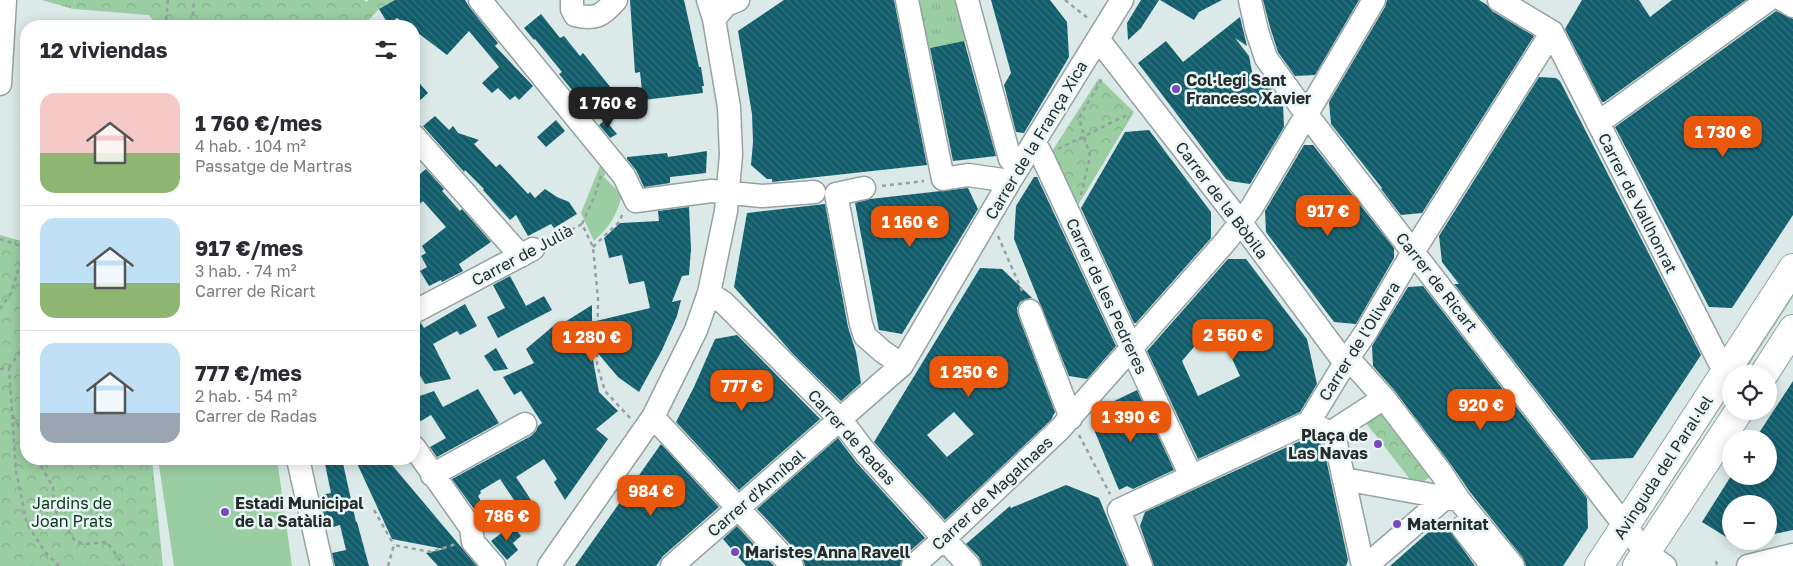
<!DOCTYPE html>
<html lang="es">
<meta charset="utf-8">
<style>
body{margin:0;font-family:"Golos Text",sans-serif;background:#f7f7f7;color:#2b2b33;height:100vh;display:flex;flex-direction:column;font-size:19px;white-space:nowrap}
*{box-sizing:border-box;margin:0}
p{font-size:16px;color:#7c7c81}
.icon{flex:none;width:28px;height:28px;fill:none;stroke:currentColor;stroke-width:2;stroke-linecap:round;stroke-linejoin:round}
.map{position:relative;flex:1;overflow:hidden}
.panel{position:absolute;left:20px;top:20px;width:400px;height:445px;display:flex;flex-direction:column;background:#fff;border-radius:20px;box-shadow:0 2px 12px #0003}
.panel>*{flex:none}
.buttons{position:absolute;left:1722px;top:365px;display:grid;gap:10px}
.buttons a{display:grid;place-items:center;width:55px;height:55px;border-radius:50%;background:#fff;box-shadow:0 2px 12px #0003;font-size:25px}
.price{position:absolute;translate:-50% -42px;padding:0 11px;border-radius:10px;background:#ea580c;color:#fff;font-size:16px;line-height:32px;filter:drop-shadow(0 1px 2px #0008)}
.price::after{content:'';position:absolute;left:50%;top:30px;width:15px;height:11px;margin-left:-8px;background:inherit;clip-path:polygon(0 0,100% 0,50% 100%)}
.price.current{background:#222;color:#fff}
ul{padding:0;list-style:none}
li{display:flex;align-items:center;gap:15px;height:125px;padding:0 20px}
li+li{border-top:1px solid #e1e1e2}
li span{display:grid;place-items:center;flex:none;width:140px;height:100px;border-radius:15px;color:#555}
li>.icon{margin-inline-start:auto}
span .icon{width:60px;height:60px;fill:#fffc;stroke-width:1}
li b{font-size:21px}
h2{display:flex;justify-content:space-between;align-items:center;height:60px;padding:0 20px;font-size:21px}
.map>svg:first-child{display:block}
.grass{fill:url(#grass-tufts)}
.park{fill:url(#park-crowns)}
.garden{fill:#9acda2}
.building{fill:url(#building-back-hatch);fill-rule:evenodd}
.lines{fill:none;stroke-linecap:round;stroke-linejoin:round}
.minor-casing{stroke:#95a2a1;stroke-width:25}
.major-casing{stroke:#95a2a1;stroke-width:30}
.path{stroke:#96a0a0;stroke-width:2.5;stroke-dasharray:4 4;stroke-linecap:butt}
.minor{stroke:#fff;stroke-width:22}
.major{stroke:#fff;stroke-width:28}
.poi-dot{fill:#7c48bf;stroke:#e8f6f5;stroke-width:2}
.labels{text-anchor:middle;dominant-baseline:central;stroke-width:5;stroke-linejoin:round;paint-order:stroke}
.poi-label{font-size:16px;font-weight:bold;fill:#252a2a;stroke:#e8f6f5;text-anchor:start}
.street-label{font-size:16px;fill:#252a2a;stroke:#e8f6f5}
.park-label{font-size:16px;fill:#0a3617;stroke:#e8f6f5}
</style>
<div class="map">
<svg width="1793" height="566" viewBox="0 0 1793 566">
<defs>
<pattern id="grass-tufts" width="24" height="20" patternUnits="userSpaceOnUse" patternTransform="scale(1.25)"><rect width="24" height="20" fill="#9acda2"/><path d="M3 7l-1-3M5 7V3M7 7l1-3M15 17l-1-3M17 17v-4M19 17l1-3" fill="none" stroke="#85b08c"/></pattern>
<pattern id="park-crowns" width="20" height="18" patternUnits="userSpaceOnUse" patternTransform="scale(1.25)"><rect width="20" height="18" fill="#9acda2"/><path d="M2 6a3 3 0 1 1 6 0M12 15a3 3 0 1 1 6 0" fill="none" stroke="#85b08c"/></pattern>
<pattern id="building-back-hatch" width="6" height="6" patternUnits="userSpaceOnUse" patternTransform="scale(1.25)"><rect width="6" height="6" fill="#115d6c"/><path d="M-1 5l2 2M0 0l6 6M5-1l2 2" fill="none" stroke="#34717d"/></pattern>
</defs>
<rect width="100%" height="100%" fill="#dbe9e8"/>
<path class="grass" d="M42,0h33l-2,9z
M913,0h44l12,40 -44,9z
M1793,293v4l-50,77h-3z
M1731,387v4l-67,103 -2,-1z"/>
<path class="park" d="M75,0h289l3,2 1,-2h27l-16,9 -16,17h-205l-9,-11 -76,-6z
M1099,78l35,34 -59,98 -24,-57z
M0,235l25,7 1,-3v220h126l11,107h-163z
M1376,407l54,69 -13,12 -55,-70z"/>
<path class="garden" d="M1092,155h15l-24,42z
M602,161l6,6 -4,10 18,18c-6,22 -12,31 -28,46l-13,-28z
M158,459h119l15,107h-118z"/>
<path class="building" d="M395,0h70l5,8 28,35 -3,3 38,40 -14,14 -4,-4 -5,4 -12,-12 -6,5 -10,-10 17,-16 -30,-36 -22,24 -33,-25v-4h-6l-11,-8 -9,6 -9,-15z
M630,0h54l15,67h2l3,19h-2l1,7 -60,7 -3,-28 -5,1z
M784,0h110l33,165 -155,17v-3h-5l-16,-14 2,-23 -1,-28 -14,-83z
M991,0h59l17,22 2,35 -45,76 -8,-1 -12,-47 7,-12z
M1141,0h18l-18,28 -13,12 -1,-17z
M1160,0h62l-23,12 -5,8z
M1263,0h96l-44,75 -20,1 -17,-24 -8,-25z
M1387,0h92l8,5 5,6 42,25 -112,177 -21,2 -20,-26 1,-1 -51,-64 -2,-22 56,-95z
M1582,0h57l11,17 22,-17h74l-142,102h-2l-37,-73z
M1776,11l17,8v196l-61,93 -23,-1 -94,-180z
M541,14l19,24 4,-2 16,20 3,-3 37,46 -25,19 -36,-44 3,-2 -27,-33 -1,1 -10,-12z
M1240,17l7,29 -12,-8 14,18 5,26 11,-2 18,24 1,23 -34,57 -20,-3 -4,-2 -88,-116 28,-22 17,21z
M964,41l32,115 -43,5 -23,-113z
M414,77l14,16 -14,13z
M1539,77l17,1 4,3 141,274 -68,103 -42,2 -137,-176h5l-17,-22 -3,-26z
M435,116l14,14 4,-4 5,7 21,7 -5,4 22,23 4,-3 28,30 2,-2 5,6 10,-9 12,8 12,5 8,12 -23,14 -3,-4 -23,12 -12,-21 -6,5 -27,-30 1,-1 -19,-19 -1,2 -41,-46z
M556,120l9,11 -19,16 -9,-10z
M605,120l12,14 -7,4 -11,-13z
M1149,130l62,82v26l-75,85h-2l-53,-115 44,-76z
M1304,145h9l81,103v10l-38,66 -22,-2 -68,-90 -1,-21z
M707,151l-1,22 -36,4v6l-26,4 -8,-17 -9,-11v-2l40,-4 1,4z
M426,169l18,20 -2,2 18,20 2,-2 29,33 -32,22 4,7 -21,11 -1,-2 -12,6 -9,-15 7,-4 -6,-11 5,-3 -4,-7 24,-19 -23,-26 -9,8v-30z
M1034,177h3l79,169 -29,33 -18,-3 -55,-137 2,-33z
M968,188l10,21 -76,125 -23,-4 -24,-127 15,-4z
M825,204l23,123 8,25 5,31 -20,18 -48,-47 -59,-67 13,-74z
M689,207l2,42 -2,26 -7,1 -10,26 9,-2 -4,16 -15,34 -23,42 -21,-15 -28,-33 9,48 19,19 -22,18 12,10 -43,61 -11,-18 3,-3 -13,-20 -28,18 17,26 -13,6 -20,-30 -20,12 1,2 -3,3 4,7 -8,6 -22,-30 79,-43 5,-5 2,-5 4,-3 -21,-32 -7,4 -11,-18 31,-14 -8,-14 32,-27 2,3 32,-20v17l58,-14 -6,-27 -15,3 -7,-29 -13,3 -5,-20 16,-15 39,-2 -1,-10z
M1228,259h18l61,80 10,45 -17,28 -102,47 -51,-108zM1215,322l25,54 -42,20 -16,-35z
M980,268l22,1 30,29 -6,1 -6,3 -3,6 1,7 37,97 -4,8 -106,100 -71,-78zM954,412l20,22 -27,23 -20,-22z
M510,276l16,30 18,-10 8,14 -54,28 -11,-21 18,-9 -12,-23z
M1423,286l164,212 1,30 -25,38h-37l-3,-8 -53,-66 -18,-26 -58,-76 -21,-24 -1,-20 36,-59z
M465,304l12,22 -17,9 -3,-4 -24,13 18,35 -26,5 -11,-19v-40l7,-2 3,5z
M737,335l83,84 -81,71 -63,-68 18,-35 21,-48z
M496,348l12,21 -14,2 -10,-15z
M1793,381v149l-24,5v-31h-38v36l-29,-18 29,-46h38v-37h-14z
M478,389l21,34 -62,34 -7,-10 16,-9 -15,-23 -17,10v-27l20,-7 9,16z
M1137,390l37,80 -41,19 -6,-3 -8,4 -24,-58 9,-26z
M1309,437l14,8 25,115 -2,6h-192l-14,-40 5,-14z
M838,438l18,24 69,76 -21,18 -4,10h-95l-3,-9 -45,-48z
M661,444l58,63 -56,49 -7,10h-81z
M324,459h18l14,63h1l12,44h-34l-3,-13 14,-3 -6,-25 -10,3 -2,-13 -4,1 -4,-21 11,-2z
M355,459h32l90,107h-39l-12,-13 18,-4 -52,-10z
M1066,485l33,13 28,68h-145l-3,-9 -13,-13 44,-38 1,2z
M512,525l9,11 -8,7 5,7 -11,10 -16,-19z
M737,526l37,40h-28l-23,-27z
M1432,529l18,2 25,35h-85z"/>
<g class="lines">
<g class="minor-casing">
<path id="minor" d="M480,0l144,176 12,25 75,-10 51,5 52,-4
M572,0v9l3,6c21,5 27,1 41,-15
M907,0l36,179 25,-4 42,6
M967,0l43,159 9,8
M1250,0l7,31 9,27 41,57 339,438 19,13
M1499,0l53,32
M1783,0l10,6
M714,19l12,-14 12,-5
M1552,32l173,341
M1098,39l143,184 104,140
M0,84l5,-84
M1598,123l170,-123
M414,136l107,120
M1035,143l8,15 148,318
M864,188l-28,6 25,130 4,12 17,15 20,14
M709,293l15,10 116,116 26,34 103,113
M1030,311l41,107
M414,312l119,-63
M1348,358l36,40 58,76 17,26 54,66
M653,417l139,149
M1309,422l21,11 5,6 28,127
M1330,433l54,-35
M414,447l57,81 2,14 21,24
M298,459l24,107
M432,475l93,-51
M1344,479l115,21
M1462,527l30,39
M549,566l104,-149 43,-87 13,-37 17,-82 5,-56 -2,-48 -15,-88 -6,-19
M672,566l230,-201 108,-184 112,-181
M913,566l32,-28 115,-109 166,-188 26,-34 122,-207
M1141,566l-22,-56 190,-88 39,-64 18,-26 47,-80 139,-220
M1366,566l87,-75
M1748,566l45,-11"/>
</g>
<g class="major-casing">
<path id="major" d="M1764,374l29,-45
M1599,566l194,-298
M1637,566l102,-155"/>
</g>
<path class="path" d="M168,0l-2,21 26,3 2,-24
M1065,0l24,19
M1058,149l73,-36
M882,186l42,-5
M1081,195l9,-39 -11,-38 24,-41
M582,224l13,-29 6,-19
M998,236l25,57
M0,239l24,8
M550,241l32,-17 11,23 5,52 -1,66 8,26 25,27
M593,247l27,-26 3,-9
M0,309l11,-16 14,-45
M9,368l17,-26
M0,369l9,-1 7,103 11,53 18,28 14,14
M13,416l13,23
M1079,435l31,59
M37,459l16,28 1,22 21,32 10,3 22,-2 17,24
M374,510l20,35
M1716,561l1,4
M388,566l6,-21 37,7 25,-8"/>
<use href="#minor" class="minor"/>
<use href="#major" class="major"/>
</g>
<g class="poi-dot">
<circle cx="1176" cy="89" r="5"/>
<circle cx="1378" cy="444" r="5"/>
<circle cx="225" cy="512" r="5"/>
<circle cx="1397" cy="524" r="5"/>
<circle cx="735" cy="552" r="5"/>
</g>
<g class="labels">
<g class="poi-label">
<text x="1186" y="80">Col·legi Sant<tspan x="1186" dy="18">Francesc Xavier</tspan></text>
<text x="1368" y="435" text-anchor="end">Plaça de<tspan x="1368" dy="18">Las Navas</tspan></text>
<text x="235" y="503">Estadi Municipal<tspan x="235" dy="18">de la Satàlia</tspan></text>
<text x="1407" y="524">Maternitat</text>
<text x="745" y="552">Maristes Anna Ravell</text>
</g>
<g class="street-label">
<text transform="translate(1036 140) rotate(-59)">Carrer de la França Xica</text>
<text transform="translate(1222 200) rotate(53)">Carrer de la Bòbila</text>
<text transform="translate(1638 203) rotate(63)">Carrer de Vallhonrat</text>
<text transform="translate(522 255) rotate(-28)">Carrer de Julià</text>
<text transform="translate(1437 282) rotate(52)">Carrer de Ricart</text>
<text transform="translate(1107 296) rotate(65)">Carrer de les Pedreres</text>
<text transform="translate(1359 341) rotate(-58)">Carrer de l'Olivera</text>
<text transform="translate(852 437) rotate(48)">Carrer de Radas</text>
<text transform="translate(1663 467) rotate(-57)">Avinguda del Paral·lel</text>
<text transform="translate(756 493) rotate(-41)">Carrer d'Anníbal</text>
<text transform="translate(992 493) rotate(-43)">Carrer de Magalhaes</text>
</g>
<g class="park-label">
<text x="72" y="503">Jardins de<tspan x="72" dy="18">Joan Prats</tspan></text>
</g>
</g>
</svg>
<div class="buttons">
<a><svg class="icon" aria-label="locate" viewBox="0 0 24 24"><circle cx="12" cy="12" r="6"/><path d="M12 2v4M12 18v4M2 12h4M18 12h4"/></svg></a>
<a>+</a>
<a>−</a>
</div>
<b class="price current" style="left:608px;top:129px">1 760 €</b>
<b class="price" style="left:1723px;top:158px">1 730 €</b>
<b class="price" style="left:1328px;top:237px">917 €</b>
<b class="price" style="left:910px;top:248px">1 160 €</b>
<b class="price" style="left:1233px;top:361px">2 560 €</b>
<b class="price" style="left:592px;top:363px">1 280 €</b>
<b class="price" style="left:969px;top:398px">1 250 €</b>
<b class="price" style="left:742px;top:412px">777 €</b>
<b class="price" style="left:1481px;top:431px">920 €</b>
<b class="price" style="left:1131px;top:443px">1 390 €</b>
<b class="price" style="left:651px;top:517px">984 €</b>
<b class="price" style="left:507px;top:542px">786 €</b>
<section class="panel">
<h2>12 viviendas<svg class="icon" aria-label="filters" viewBox="0 0 24 24"><path d="M4 7h16M4 17h16"/><circle cx="9" cy="7" r="2"/><circle cx="15" cy="17" r="2"/></svg></h2>
<ul>
<li><span style="background:linear-gradient(#f6c9c9 60%,#8fb573 0)"><svg class="icon" aria-label="home" viewBox="0 0 24 24"><path d="M3 11l9-7 9 7M6 9v11h12V9"/></svg></span><div><b>1 760 €/mes</b><p>4 hab. · 104 m²</p><p>Passatge de Martras</p></div></li>
<li><span style="background:linear-gradient(#bfe0f5 65%,#8fb573 0)"><svg class="icon" aria-label="home" viewBox="0 0 24 24"><path d="M3 11l9-7 9 7M6 9v11h12V9"/></svg></span><div><b>917 €/mes</b><p>3 hab. · 74 m²</p><p>Carrer de Ricart</p></div></li>
<li><span style="background:linear-gradient(#bfe0f5 70%,#9aa5b1 0)"><svg class="icon" aria-label="home" viewBox="0 0 24 24"><path d="M3 11l9-7 9 7M6 9v11h12V9"/></svg></span><div><b>777 €/mes</b><p>2 hab. · 54 m²</p><p>Carrer de Radas</p></div></li>
</ul>
</section>
</div>
